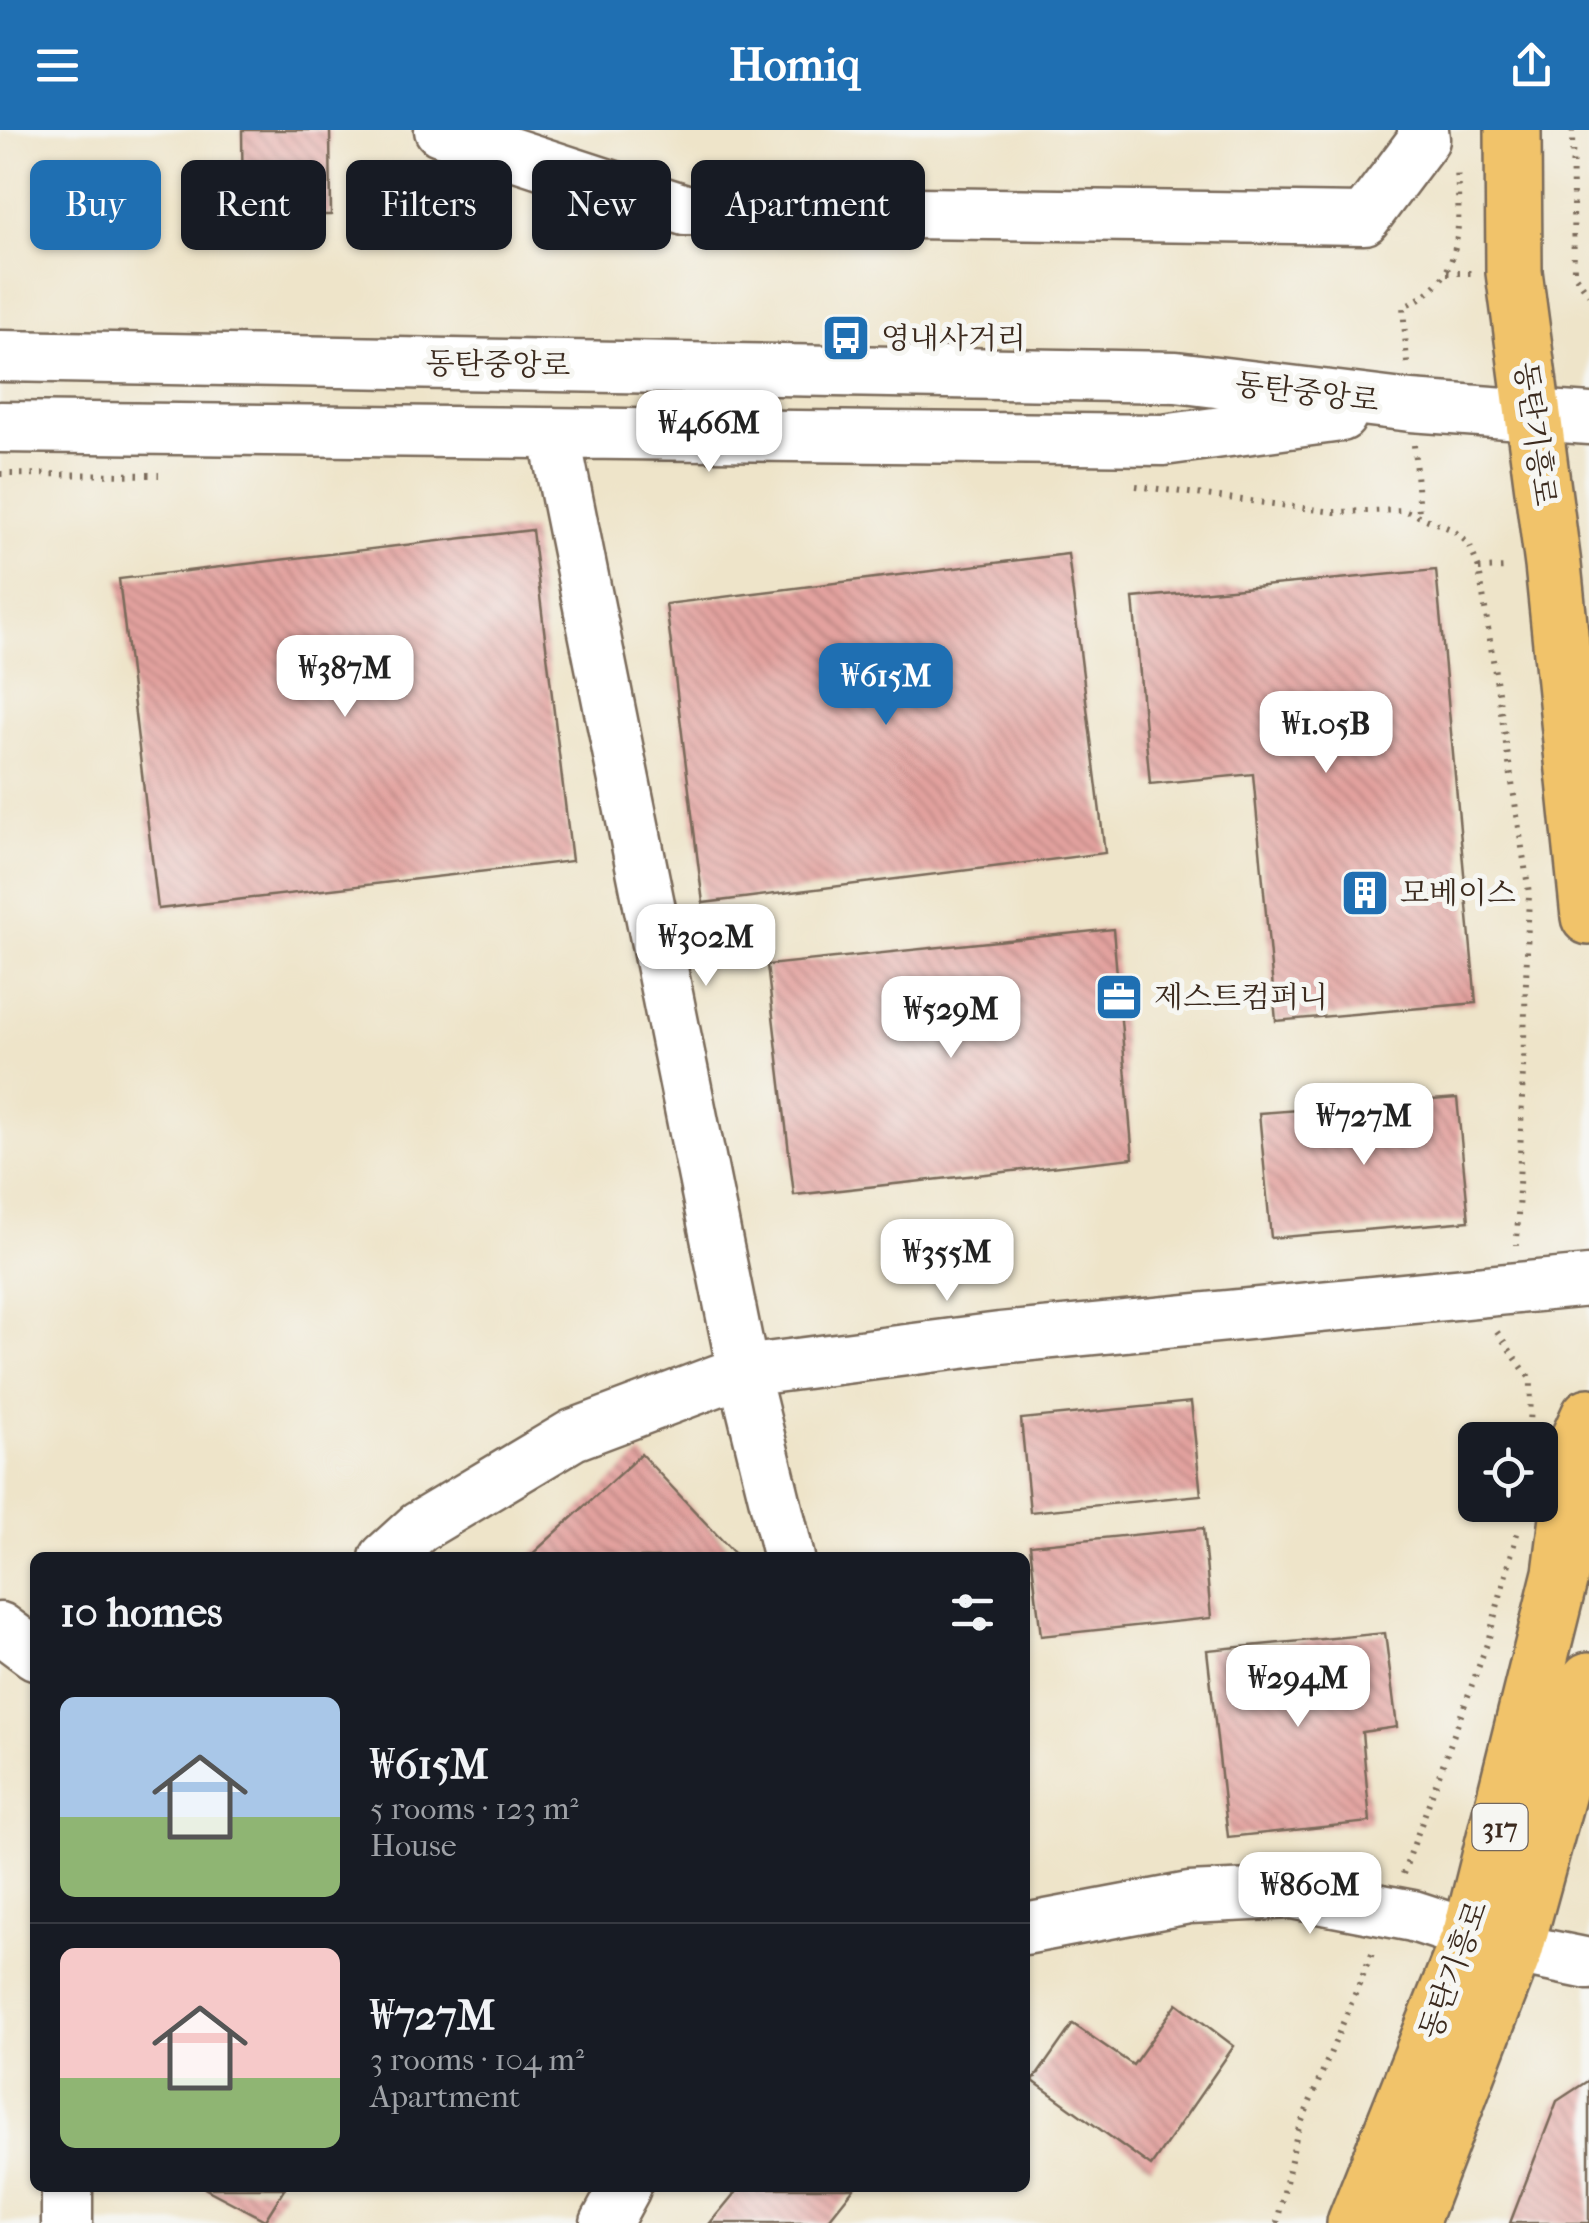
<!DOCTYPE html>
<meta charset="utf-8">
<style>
body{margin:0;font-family:"IM FELL French Canon","Noto Serif KR",serif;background:#20242c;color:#f1f3f6;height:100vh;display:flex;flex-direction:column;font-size:38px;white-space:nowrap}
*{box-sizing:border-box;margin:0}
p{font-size:32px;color:#9ea1a6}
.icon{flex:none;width:55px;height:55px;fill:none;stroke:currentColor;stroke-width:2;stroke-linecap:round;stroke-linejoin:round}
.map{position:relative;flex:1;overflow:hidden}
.sheet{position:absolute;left:30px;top:1422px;width:1000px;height:640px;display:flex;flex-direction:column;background:#171b24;border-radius:15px;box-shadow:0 2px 8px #0004}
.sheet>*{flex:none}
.top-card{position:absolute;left:30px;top:30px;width:1000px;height:90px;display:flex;gap:20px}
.buttons{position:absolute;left:1458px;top:1292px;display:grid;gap:20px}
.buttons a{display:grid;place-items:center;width:100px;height:100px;border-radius:15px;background:#171b24;box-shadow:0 2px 8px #0004;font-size:50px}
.price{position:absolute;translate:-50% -85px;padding:0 22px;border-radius:20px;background:#fff;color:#222;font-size:32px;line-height:65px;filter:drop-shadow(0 2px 5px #0008)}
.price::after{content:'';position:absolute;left:50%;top:60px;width:30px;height:22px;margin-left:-15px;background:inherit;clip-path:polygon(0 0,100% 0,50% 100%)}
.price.on{background:#1f6fb2;color:#fff}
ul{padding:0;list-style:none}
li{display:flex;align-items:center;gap:30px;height:250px;padding:0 30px}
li+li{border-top:2px solid #363941}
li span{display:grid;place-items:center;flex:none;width:280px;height:200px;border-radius:15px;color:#555}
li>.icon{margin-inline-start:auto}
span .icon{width:120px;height:120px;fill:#fffc;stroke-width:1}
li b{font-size:42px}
h2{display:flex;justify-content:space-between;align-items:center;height:120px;padding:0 30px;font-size:42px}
.tag{padding:0 35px;border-radius:15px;background:#171b24;box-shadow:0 2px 8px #0004;font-size:35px;line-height:90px}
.tag.on{background:#1f6fb2;color:#fff}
header{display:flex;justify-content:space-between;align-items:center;height:130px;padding:0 30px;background:#1f6fb2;color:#fff;font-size:45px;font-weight:800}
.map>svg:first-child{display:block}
.building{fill:url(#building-back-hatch)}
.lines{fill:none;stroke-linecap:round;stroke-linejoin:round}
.minor-casing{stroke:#7a6b5a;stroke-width:55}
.major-casing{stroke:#7a6b5a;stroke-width:60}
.path{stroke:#7a6b5a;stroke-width:6;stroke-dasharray:2.5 8;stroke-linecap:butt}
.minor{stroke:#fff;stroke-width:50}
.major{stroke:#f1c36a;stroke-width:55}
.labels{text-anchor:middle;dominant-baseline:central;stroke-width:10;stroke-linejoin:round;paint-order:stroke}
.shield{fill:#f6f6f2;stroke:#73675e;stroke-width:2.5}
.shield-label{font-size:28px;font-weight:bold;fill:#3b2a1e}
.poi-label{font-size:30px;fill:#3b2a1e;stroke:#f6f6f2;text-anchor:start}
.street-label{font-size:30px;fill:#3b2a1e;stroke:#f6f6f2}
</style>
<header><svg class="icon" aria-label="menu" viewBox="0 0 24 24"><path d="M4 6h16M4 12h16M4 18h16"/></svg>Homiq<svg class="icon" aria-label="share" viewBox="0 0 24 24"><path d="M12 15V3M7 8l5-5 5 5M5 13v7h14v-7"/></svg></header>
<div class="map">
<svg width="1589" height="2093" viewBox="0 0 1589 2093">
<defs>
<pattern id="building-back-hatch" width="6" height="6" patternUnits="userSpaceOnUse" patternTransform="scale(2.5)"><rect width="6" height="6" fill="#e3a29f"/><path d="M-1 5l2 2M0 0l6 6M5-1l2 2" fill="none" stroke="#b98481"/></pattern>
</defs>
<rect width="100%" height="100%" fill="#f6f6f2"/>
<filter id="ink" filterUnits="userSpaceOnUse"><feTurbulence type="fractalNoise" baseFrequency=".01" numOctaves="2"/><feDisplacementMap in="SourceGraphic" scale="20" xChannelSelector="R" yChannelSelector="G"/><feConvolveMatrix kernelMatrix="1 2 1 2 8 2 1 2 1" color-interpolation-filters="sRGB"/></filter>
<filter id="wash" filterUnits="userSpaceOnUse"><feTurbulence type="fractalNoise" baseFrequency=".0048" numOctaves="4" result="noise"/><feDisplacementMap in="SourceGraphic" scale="40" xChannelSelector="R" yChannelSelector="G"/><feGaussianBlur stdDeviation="2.25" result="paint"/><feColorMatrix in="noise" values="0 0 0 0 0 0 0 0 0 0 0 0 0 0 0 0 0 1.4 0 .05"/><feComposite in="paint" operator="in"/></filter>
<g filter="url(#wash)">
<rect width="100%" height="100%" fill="#eee4c9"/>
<g id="blocks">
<path class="building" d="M242,0h88l1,85h-88z
M532,400l40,331 -414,48 -39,-330z
M1068,424l37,299 -402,50 -37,-299z
M1436,440l40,433 -200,18 -23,-247 -103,10 -17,-186z
M1113,799l20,229 -339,37 -27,-230z
M1457,968l12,123 -198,17 -12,-125z
M1191,1272l10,93 -171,17 -9,-93z
M641,1324l93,99 -5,5h-201z
M1203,1398l8,90 -170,18 -11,-91z
M1385,1503l12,94 -35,5 8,90 -142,15 -21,-187z
M1177,1873l57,43 -83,120 -118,-85 40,-57 60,41z
M1589,1950v143h-79l47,-122z
M204,2058h81l-20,32z
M739,2058h115l-28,35h-116z"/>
</g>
</g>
<g filter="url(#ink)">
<use href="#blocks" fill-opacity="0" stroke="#7a6b5a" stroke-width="2.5"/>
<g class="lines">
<g class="minor-casing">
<path id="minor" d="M440,0l245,80 679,9 60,-80 -1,-9
M0,226l1176,21 235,29 178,13
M0,297l1163,13 178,-24
M554,303l189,938 46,187
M385,1428l34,-31 154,-92 170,-64 257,-33 589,-57
M0,1498l35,26
M1025,1799l164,-31 103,-5 121,23 102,33 74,15
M67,2093v-35
M606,2093l19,-35"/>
</g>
<g class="major-casing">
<path id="major" d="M1513,0l1,142 39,293 36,352
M1355,2093l116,-290 90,-360 17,-133 11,-24
M1410,2093l105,-274 74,-269"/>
</g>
<path class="path" d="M1572,0l2,144 15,20
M1447,143h26
M1407,233l-4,-57c64,-24 56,-82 54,-139
M1414,315l5,69
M0,344l159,1
M1136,356l198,26 70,-2 49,20 16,14 10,25 50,324 -12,352
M1479,439l29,-1
M1497,1202l34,48 -1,59
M1403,1744l85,-233 30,-111
M1277,2093l20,-90 76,-182"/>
<use href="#minor" class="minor"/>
<use href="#major" class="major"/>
</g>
</g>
<defs>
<g id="bus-square" transform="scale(2.5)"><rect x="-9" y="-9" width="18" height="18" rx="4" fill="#1f6fb2" stroke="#f6f6f2"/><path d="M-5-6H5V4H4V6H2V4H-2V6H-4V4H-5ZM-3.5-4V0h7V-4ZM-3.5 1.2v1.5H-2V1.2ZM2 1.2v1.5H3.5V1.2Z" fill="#fff"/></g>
<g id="building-square" transform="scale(2.5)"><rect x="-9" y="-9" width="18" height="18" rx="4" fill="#1f6fb2" stroke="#f6f6f2"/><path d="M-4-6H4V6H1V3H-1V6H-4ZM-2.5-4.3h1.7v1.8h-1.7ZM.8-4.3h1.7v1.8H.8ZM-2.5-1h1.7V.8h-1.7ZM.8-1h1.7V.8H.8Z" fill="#fff"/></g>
<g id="office-square" transform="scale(2.5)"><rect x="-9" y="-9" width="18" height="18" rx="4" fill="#1f6fb2" stroke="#f6f6f2"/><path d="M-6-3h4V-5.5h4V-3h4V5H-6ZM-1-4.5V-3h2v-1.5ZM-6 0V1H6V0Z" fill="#fff"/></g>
</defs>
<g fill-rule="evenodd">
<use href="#bus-square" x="846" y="208"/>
<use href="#building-square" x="1365" y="763"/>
<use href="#office-square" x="1119" y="867"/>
</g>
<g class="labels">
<rect class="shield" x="1472.5" y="1674" width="55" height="46" rx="8"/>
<g class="shield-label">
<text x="1500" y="1697">317</text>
</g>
<g class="poi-label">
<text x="881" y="208">영내사거리</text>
<text x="1400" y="763">모베이스</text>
<text x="1154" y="867">제스트컴퍼니</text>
</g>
<g class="street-label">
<text transform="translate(498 235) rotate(1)">동탄중앙로</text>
<text transform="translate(1307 263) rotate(7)">동탄중앙로</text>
<text transform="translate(1535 304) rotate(82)">동탄기흥로</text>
<text transform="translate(1454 1840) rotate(-70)">동탄기흥로</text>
</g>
</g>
</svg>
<div class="buttons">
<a><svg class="icon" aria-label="locate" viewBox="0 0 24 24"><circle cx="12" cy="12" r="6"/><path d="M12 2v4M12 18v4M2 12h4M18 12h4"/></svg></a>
</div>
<b class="price" style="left:709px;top:345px">₩466M</b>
<b class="price" style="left:345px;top:590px">₩387M</b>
<b class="price on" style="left:886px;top:598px">₩615M</b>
<b class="price" style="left:1326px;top:646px">₩1.05B</b>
<b class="price" style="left:706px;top:859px">₩302M</b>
<b class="price" style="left:951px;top:931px">₩529M</b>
<b class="price" style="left:1364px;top:1038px">₩727M</b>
<b class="price" style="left:947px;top:1174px">₩355M</b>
<b class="price" style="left:1298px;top:1600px">₩294M</b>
<b class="price" style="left:1310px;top:1807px">₩860M</b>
<div class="top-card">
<a class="tag on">Buy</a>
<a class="tag">Rent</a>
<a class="tag">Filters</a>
<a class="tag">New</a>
<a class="tag">Apartment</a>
</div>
<section class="sheet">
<h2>10 homes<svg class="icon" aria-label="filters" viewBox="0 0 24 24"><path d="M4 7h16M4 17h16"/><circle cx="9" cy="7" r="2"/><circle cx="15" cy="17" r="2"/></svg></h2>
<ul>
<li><span style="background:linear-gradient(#a9c7e8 60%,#8fb573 0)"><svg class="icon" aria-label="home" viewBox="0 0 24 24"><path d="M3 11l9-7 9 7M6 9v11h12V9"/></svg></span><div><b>₩615M</b><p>5 rooms · 123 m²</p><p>House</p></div></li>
<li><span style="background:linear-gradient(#f6c9c9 65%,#8fb573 0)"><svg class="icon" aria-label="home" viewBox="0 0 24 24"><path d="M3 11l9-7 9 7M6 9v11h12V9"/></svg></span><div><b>₩727M</b><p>3 rooms · 104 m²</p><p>Apartment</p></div></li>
</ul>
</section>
</div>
